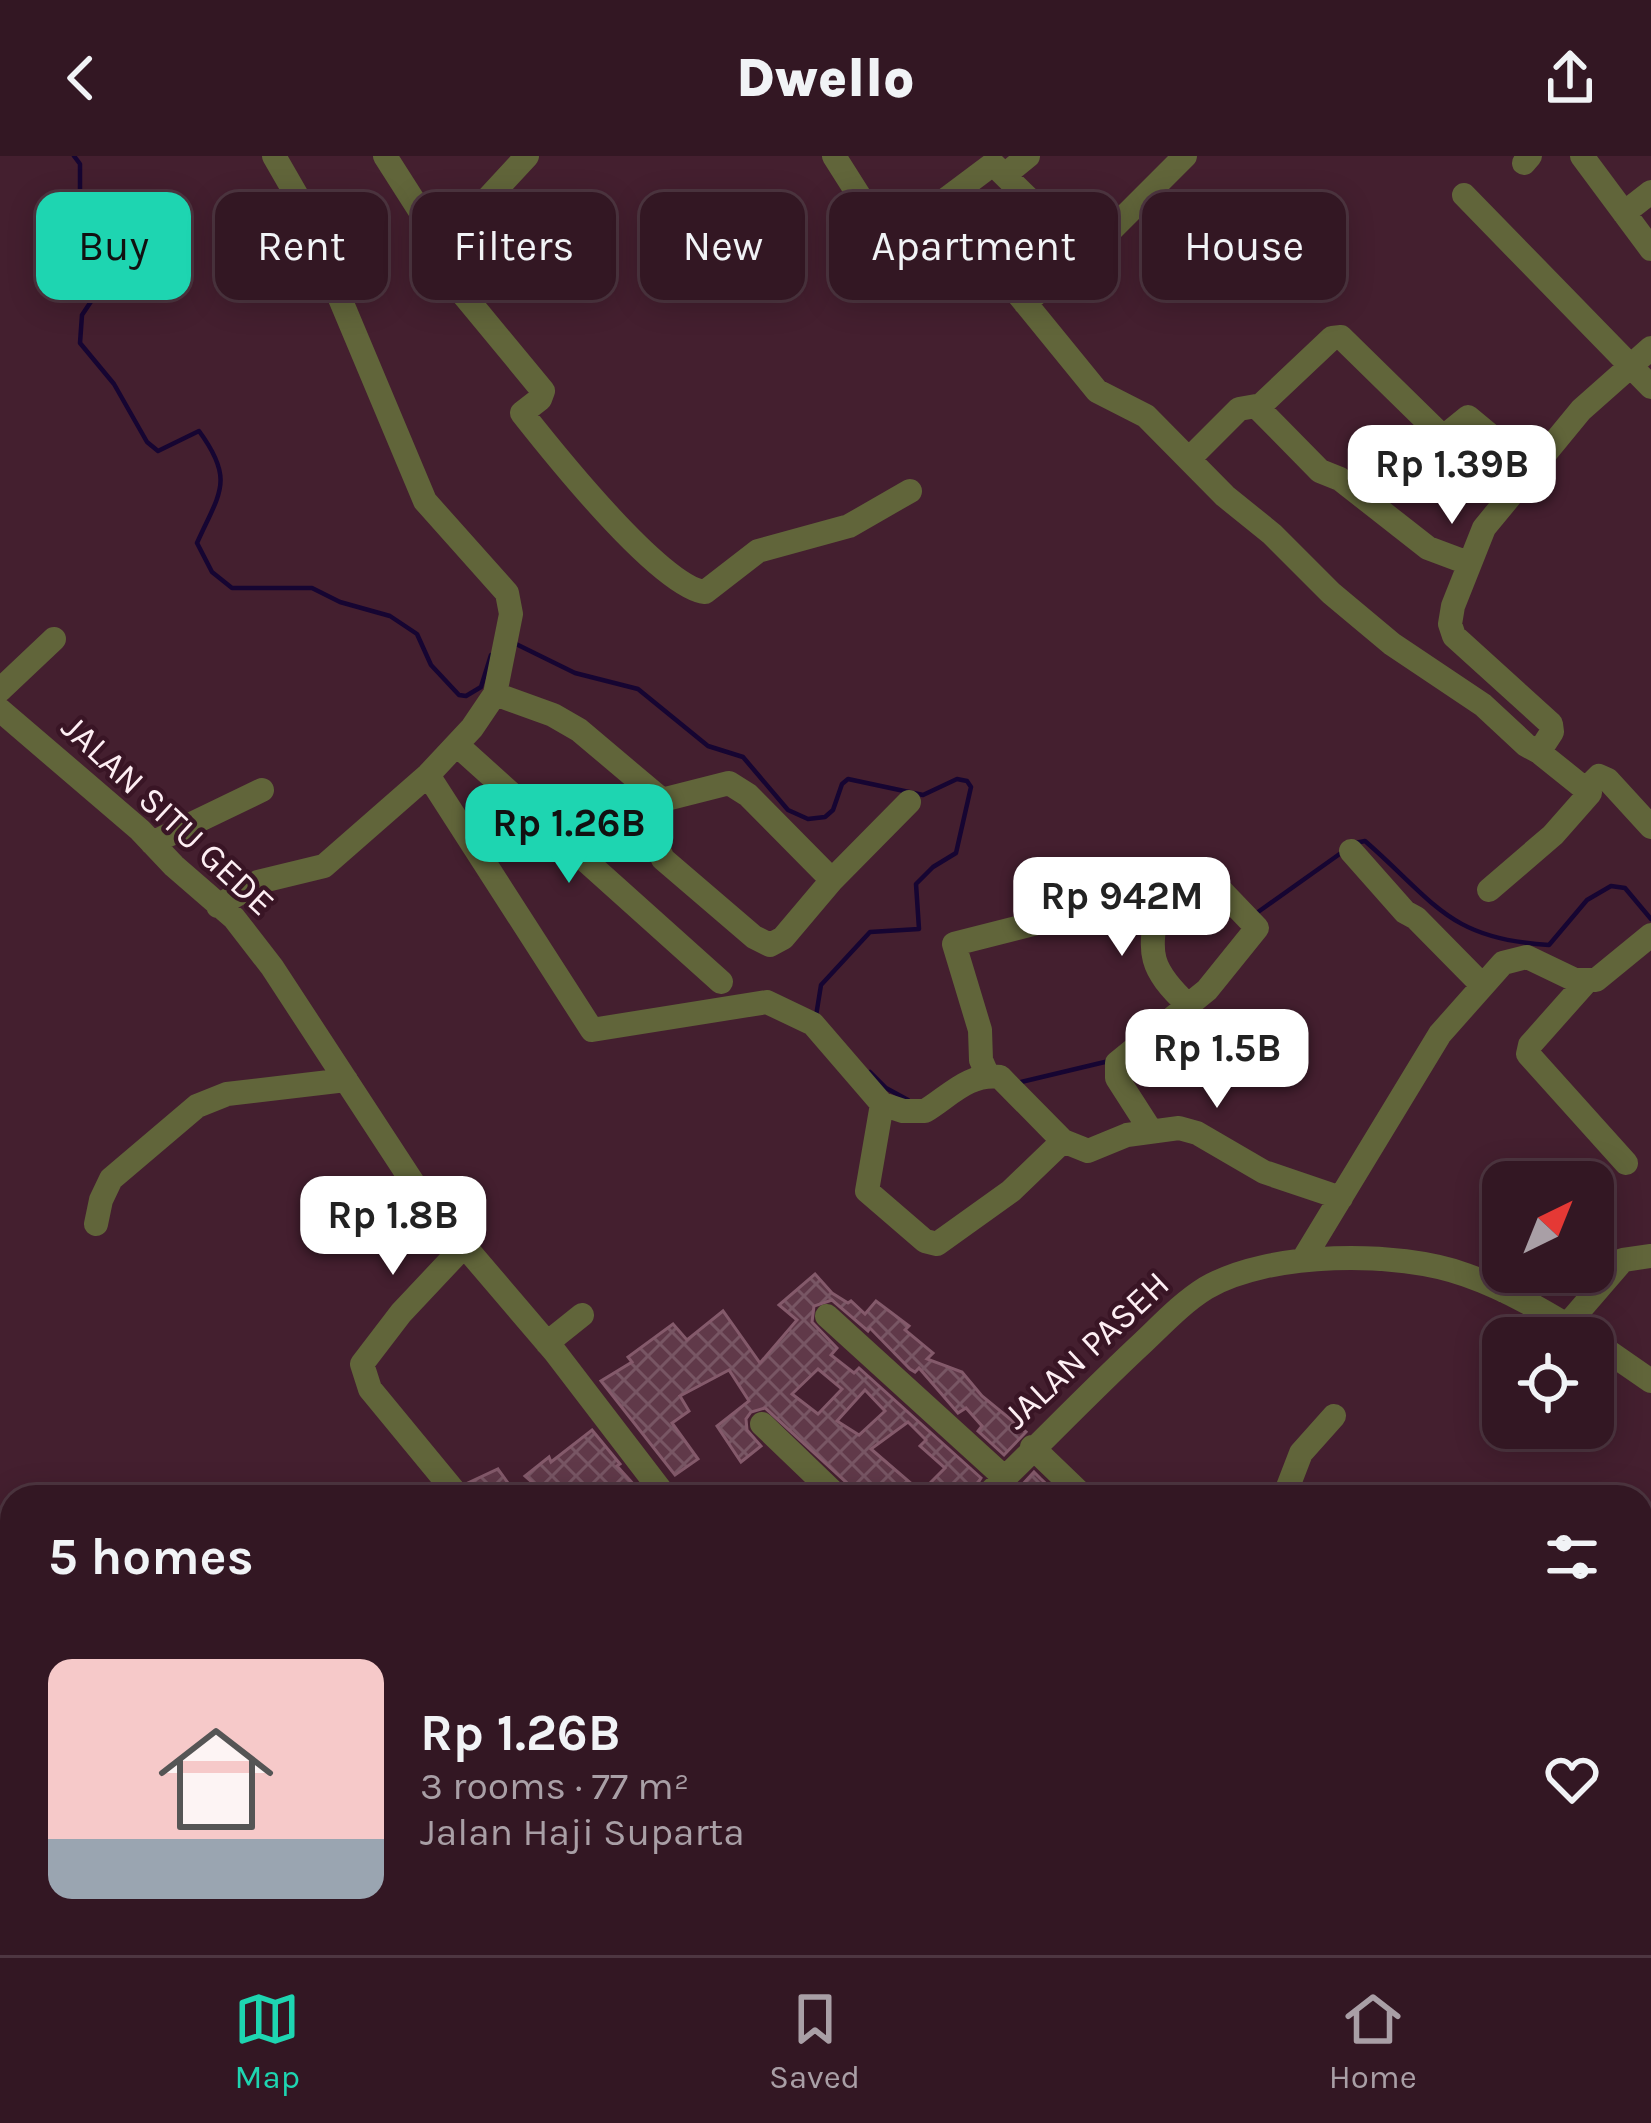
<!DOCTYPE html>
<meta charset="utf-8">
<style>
body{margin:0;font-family:Karla,sans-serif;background:#3e2430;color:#f1f3f6;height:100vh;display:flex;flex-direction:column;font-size:45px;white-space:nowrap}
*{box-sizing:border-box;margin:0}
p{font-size:39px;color:#a99fa6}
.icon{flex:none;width:66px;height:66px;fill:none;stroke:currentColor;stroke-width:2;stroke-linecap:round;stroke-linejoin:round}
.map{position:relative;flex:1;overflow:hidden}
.sheet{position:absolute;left:0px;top:1329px;width:1653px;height:471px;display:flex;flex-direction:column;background:#331723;border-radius:36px 36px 0 0;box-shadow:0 6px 30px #0003,0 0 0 3px #4e3641}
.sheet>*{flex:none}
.top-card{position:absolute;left:36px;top:36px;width:1581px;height:108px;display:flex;gap:24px}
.needle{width:78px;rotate:43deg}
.controls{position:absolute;left:1482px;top:1005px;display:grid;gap:24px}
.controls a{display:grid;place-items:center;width:132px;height:132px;border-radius:24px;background:#331723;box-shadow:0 6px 30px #0003,0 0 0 3px #4e3641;font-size:60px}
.price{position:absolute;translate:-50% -102px;padding:0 27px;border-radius:24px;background:#fff;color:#222;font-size:39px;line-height:78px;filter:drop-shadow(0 3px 6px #0008)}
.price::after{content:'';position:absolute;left:50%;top:72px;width:36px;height:27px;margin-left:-18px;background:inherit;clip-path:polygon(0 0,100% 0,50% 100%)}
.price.on{background:#1ed5b1;color:#111}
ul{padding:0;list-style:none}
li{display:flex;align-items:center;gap:36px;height:300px;padding:0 48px}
li span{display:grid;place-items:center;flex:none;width:336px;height:240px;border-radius:24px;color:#555}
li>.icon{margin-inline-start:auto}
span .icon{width:144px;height:144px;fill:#fffc;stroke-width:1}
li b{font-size:51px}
h2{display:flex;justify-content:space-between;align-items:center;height:144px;padding:0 48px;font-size:51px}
.chip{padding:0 42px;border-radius:24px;background:#331723;box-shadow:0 6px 30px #0003,0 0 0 3px #4e3641;font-size:42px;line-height:108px}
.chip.on{background:#1ed5b1;color:#111}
header{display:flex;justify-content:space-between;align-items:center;height:156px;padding:0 48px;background:#331723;font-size:54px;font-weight:800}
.menu{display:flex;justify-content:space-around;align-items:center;height:168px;border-top:3px solid #4e3641;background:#331723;font-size:33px;color:#a99fa6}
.menu a{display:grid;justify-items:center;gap:6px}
.menu .on{color:#1ed5b1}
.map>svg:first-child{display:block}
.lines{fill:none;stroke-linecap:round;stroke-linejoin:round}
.stream{stroke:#160532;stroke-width:4.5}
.building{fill:url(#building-cross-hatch);stroke:#845a6b;stroke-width:3;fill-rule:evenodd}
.minor{stroke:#61653a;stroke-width:24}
.labels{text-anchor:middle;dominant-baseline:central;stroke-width:9;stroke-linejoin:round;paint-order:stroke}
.street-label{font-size:36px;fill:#fdeef3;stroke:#391525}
</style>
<header><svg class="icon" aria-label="back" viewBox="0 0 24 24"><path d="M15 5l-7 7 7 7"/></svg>Dwello<svg class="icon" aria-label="share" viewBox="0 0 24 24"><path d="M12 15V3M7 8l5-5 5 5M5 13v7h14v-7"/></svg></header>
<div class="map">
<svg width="1651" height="1799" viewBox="0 0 1651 1799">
<defs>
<pattern id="building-cross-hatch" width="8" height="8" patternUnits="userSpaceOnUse" patternTransform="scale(3)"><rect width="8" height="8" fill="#603949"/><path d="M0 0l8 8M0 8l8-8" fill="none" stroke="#785664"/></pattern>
</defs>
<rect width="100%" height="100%" fill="#441f2f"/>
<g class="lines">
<path class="stream" d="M74,0l6,8v29l-17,20 -11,22 16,28 19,9 7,25 -12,18 -2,28 34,41 33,58 11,9 41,-20c36,49 21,61 -2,112l15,29 20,16h80l28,14 50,14 27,18 14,31 28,30 7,1 15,-9 10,-32
M516,488l59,29 63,16 70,57 35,11 45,53 20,9 17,-2 8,-7 9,-26 6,-5 75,16 34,-16 10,2 4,6 -15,66 -23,14 -17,17 3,45 -49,3 -49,53 -5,31
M1355,687l10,-2c70,61 83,98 184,104l38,-45 24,-14 14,2 26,31
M1258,756l83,-59
M870,916l16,16 22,12
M1021,926l88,-21"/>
</g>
<path class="building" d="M815,1118l17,19 16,10 3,-2 14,13 11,-13 33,25 -4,4 28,23 -6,6 35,13 20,24 44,36 -22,23 -26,-24 4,-5 -16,-18 -8,5 -39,-45 -4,4 -5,-3 -40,-41 -2,3 -36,-31 -18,6 -2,16 25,26 -6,7 23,18 5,-5 122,110 -12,19 -14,-14 -14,14h-87l-5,-12 -84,-77 -14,4 -5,7 1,11 14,16 -20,16 -24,-36 32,-25 -20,-31 -49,26 9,15 -17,12 26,36 -23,16 -74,-94 31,-19 -4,-5 45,-33 14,16 36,-29 37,52 37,-43 -18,-15zM818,1213l24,20 -24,25 -26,-20zM865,1234l20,21 -26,24 -22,-14zM908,1266l18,18 -6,6 25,22 -24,24 -50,-43z
M592,1274l28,34 -3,2 28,31h-96l-24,-21 24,-19 2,5z
M498,1313l20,28h-43l-7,-14z
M1034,1316l6,6 20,19h-49z"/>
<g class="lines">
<path class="minor" d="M385,0l58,91
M527,0l-84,91 -5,9 1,9 104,126 -3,8 -18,14c30,38 139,175 183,179l53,-41 91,-25 61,-35
M834,0l62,98 12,3 66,-8 26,23 97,119 49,25 79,80 47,38 59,59 61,51 91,61 43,40 13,7
M1582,0l69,93
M1524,7l6,-7
M1006,18l22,-18
M1464,39l187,192
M1624,57l27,-21
M886,88l107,-80 91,89
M1025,147l84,-71 76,-76
M1259,251l73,-69 9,-1 98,96 8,1 21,-17 65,54
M1190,302l49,-49 17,-3 64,65 20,8 88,69 40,15
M0,534l54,-51
M495,538l58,21 26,15 83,70 67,-17 19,12 84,85
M0,554l140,120 34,36 60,52 38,49 149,228 134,157 111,145
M457,589l264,237
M428,619l164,255 175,-28 46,22 69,80 21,7h22c25,-15 43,-38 75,-34l63,64 -52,50 -74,53 -12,-3 -58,-50 15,-87
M1587,632l12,-12 9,4 43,47
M662,644l-10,36 11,23 91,78 16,8 13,-7 49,-58 77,-78
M152,687l110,-53
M1351,695l54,61 11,6 66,67
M1489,734l64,-55 37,-42 -51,-41 13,-20 -1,-8 -97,-88 -4,-12 3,-18 31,-78 97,-118 70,-62
M1160,735c-9,59 -18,71 29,115
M218,750l40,-24 66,-16 104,-91 44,-47 23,-34 16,-80 -4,-21 -82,-92 -128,-305 -23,-40
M1586,826l-56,63 -2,9 98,109
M988,920l-7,-16 -1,-30 -26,-86 256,-65 47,49 -50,62 -90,73v15l34,53
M1063,985l25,10 39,-16 52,-7 18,5 67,39 77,26
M96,1068l5,-24 10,-21 86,-73 30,-12 119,-14
M1304,1102l136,-224 63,-71 24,-6 48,23h21l55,-45
M1504,1135l16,-19
M827,1160l178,162
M1567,1169l56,-65 28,-4
M1593,1185l58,40
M547,1187l35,-28
M762,1268l76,73
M1032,1291l52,50
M459,1341l-89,-108 -8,-25 39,-51 63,-67
M985,1341c51,-49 100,-100 151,-148 22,-20 44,-45 70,-61 63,-37 192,-38 260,-13 43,15 83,39 122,63
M1284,1341l17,-44 33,-37
M5,1600l7,26
M0,1738l12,-2
M1641,1745l10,-7
M194,1788l6,11
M601,1788l11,11
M1023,1788l4,11
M1448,1788l11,11
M222,1799l15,-11
M478,1799l11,-7 7,7
M886,1799l11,-11
M1407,1799l12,-11
M1537,1799l13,-11"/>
</g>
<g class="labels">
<g class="street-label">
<text transform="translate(168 659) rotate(43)">JALAN SITU GEDE</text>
<text transform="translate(1086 1194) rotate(-43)">JALAN PASEH</text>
</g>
</g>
</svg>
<div class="controls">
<a><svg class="needle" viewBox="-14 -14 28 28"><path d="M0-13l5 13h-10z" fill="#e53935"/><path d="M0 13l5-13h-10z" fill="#a99fa6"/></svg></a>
<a><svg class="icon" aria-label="locate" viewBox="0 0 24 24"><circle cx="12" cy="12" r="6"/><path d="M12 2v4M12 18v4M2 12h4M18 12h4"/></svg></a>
</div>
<b class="price" style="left:1452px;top:371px">Rp 1.39B</b>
<b class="price on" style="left:569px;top:730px">Rp 1.26B</b>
<b class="price" style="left:1122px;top:803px">Rp 942M</b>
<b class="price" style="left:1217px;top:955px">Rp 1.5B</b>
<b class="price" style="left:393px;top:1122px">Rp 1.8B</b>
<div class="top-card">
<a class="chip on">Buy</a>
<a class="chip">Rent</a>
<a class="chip">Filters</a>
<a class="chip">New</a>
<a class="chip">Apartment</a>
<a class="chip">House</a>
</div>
<section class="sheet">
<h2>5 homes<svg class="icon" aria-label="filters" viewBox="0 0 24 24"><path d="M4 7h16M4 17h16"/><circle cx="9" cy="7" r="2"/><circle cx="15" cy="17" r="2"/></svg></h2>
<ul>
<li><span style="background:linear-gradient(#f6c9c9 75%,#9aa5b1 0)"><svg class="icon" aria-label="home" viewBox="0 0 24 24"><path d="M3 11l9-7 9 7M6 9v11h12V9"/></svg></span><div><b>Rp 1.26B</b><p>3 rooms · 77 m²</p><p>Jalan Haji Suparta</p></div><svg class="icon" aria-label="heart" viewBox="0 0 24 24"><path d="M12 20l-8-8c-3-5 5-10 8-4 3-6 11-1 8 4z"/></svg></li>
</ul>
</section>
</div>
<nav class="menu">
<a class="on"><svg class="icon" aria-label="map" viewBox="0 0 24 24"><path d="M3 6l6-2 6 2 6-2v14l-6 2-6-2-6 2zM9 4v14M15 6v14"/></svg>Map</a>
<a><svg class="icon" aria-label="saved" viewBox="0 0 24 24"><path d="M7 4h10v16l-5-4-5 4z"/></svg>Saved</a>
<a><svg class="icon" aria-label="home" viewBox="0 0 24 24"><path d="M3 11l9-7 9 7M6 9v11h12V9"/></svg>Home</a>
</nav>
